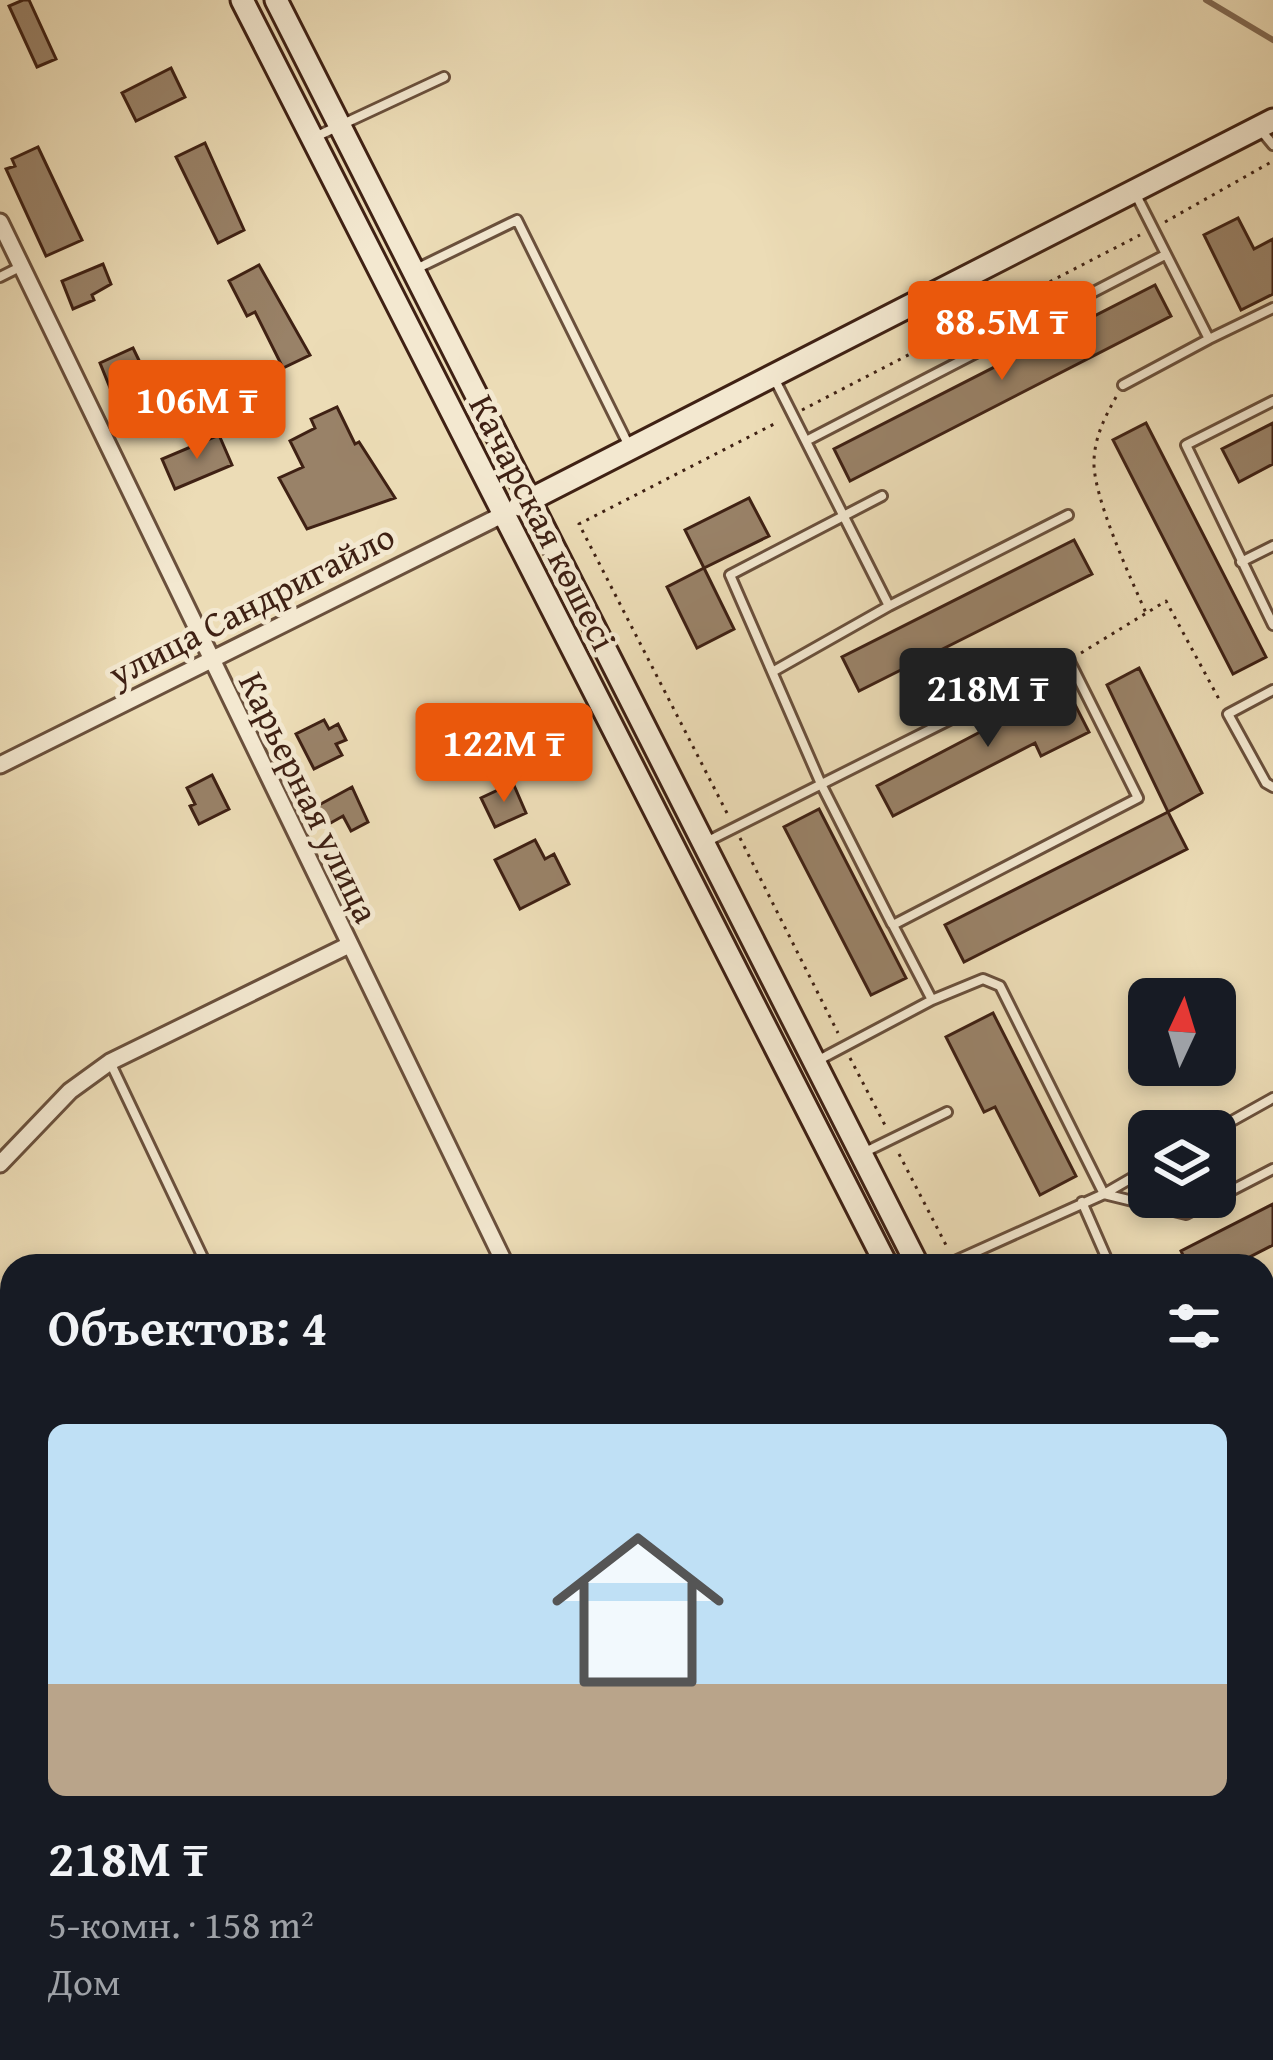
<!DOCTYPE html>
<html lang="ru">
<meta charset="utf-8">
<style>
body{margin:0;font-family:"Gentium Book Plus",serif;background:#20242c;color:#f1f3f6;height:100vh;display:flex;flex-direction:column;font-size:45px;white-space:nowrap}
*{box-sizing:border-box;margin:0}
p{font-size:39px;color:#9ea1a6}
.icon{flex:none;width:66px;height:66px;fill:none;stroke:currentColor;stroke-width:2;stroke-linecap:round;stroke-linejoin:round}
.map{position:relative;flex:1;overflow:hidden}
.sheet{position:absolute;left:0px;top:1254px;width:1275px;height:807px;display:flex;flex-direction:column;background:#171b24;border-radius:36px 36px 0 0;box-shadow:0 6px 18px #0003}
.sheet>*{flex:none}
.needle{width:78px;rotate:4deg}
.buttons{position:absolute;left:1128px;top:978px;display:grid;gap:24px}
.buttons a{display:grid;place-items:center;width:108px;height:108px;border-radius:18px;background:#171b24;box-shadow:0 6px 18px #0003;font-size:60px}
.price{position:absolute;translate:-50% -102px;padding:0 27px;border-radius:12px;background:#ea580c;color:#fff;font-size:39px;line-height:78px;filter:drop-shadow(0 3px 6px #0008)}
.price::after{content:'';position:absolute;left:50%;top:72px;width:36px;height:27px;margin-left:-18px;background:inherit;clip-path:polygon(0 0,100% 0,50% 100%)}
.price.selected{background:#222;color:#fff}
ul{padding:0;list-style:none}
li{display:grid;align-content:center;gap:24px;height:636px;padding:0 48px}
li+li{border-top:3px solid #363941}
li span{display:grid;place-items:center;height:372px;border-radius:18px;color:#555}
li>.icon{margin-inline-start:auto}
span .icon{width:216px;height:216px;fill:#fffc;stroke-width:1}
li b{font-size:51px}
h2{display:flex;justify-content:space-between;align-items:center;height:144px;padding:0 48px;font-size:51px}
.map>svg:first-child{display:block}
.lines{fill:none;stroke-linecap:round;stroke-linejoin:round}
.stream{stroke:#836b54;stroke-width:6}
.building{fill:#998268;stroke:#3f2114;stroke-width:3}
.lane-casing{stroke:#6a503c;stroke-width:14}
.street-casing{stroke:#6a503c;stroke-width:21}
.secondary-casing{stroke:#3f2114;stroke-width:27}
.path{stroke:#3f2114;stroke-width:3;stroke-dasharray:3 6;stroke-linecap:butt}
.lane{stroke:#f3e8d0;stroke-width:8}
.street{stroke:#f3e8d0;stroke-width:15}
.secondary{stroke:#f3e8d0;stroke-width:21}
.labels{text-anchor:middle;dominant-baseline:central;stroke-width:10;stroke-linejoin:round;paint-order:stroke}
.street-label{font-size:36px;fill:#3f2114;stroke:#f3e8d0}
</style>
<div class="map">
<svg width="1273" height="2060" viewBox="0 0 1273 2060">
<rect width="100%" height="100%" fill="#ecdcb6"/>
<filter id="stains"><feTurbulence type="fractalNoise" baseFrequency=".00167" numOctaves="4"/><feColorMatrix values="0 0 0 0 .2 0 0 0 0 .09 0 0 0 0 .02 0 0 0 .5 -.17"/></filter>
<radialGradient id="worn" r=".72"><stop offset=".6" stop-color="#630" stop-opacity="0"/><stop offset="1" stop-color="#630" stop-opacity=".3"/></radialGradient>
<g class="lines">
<path class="stream" d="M1206,0l67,40"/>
</g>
<path class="building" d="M23,0h6l27,59 -19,8 -28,-61z
M171,68l14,29 -49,24 -14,-28z
M205,143l39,87 -26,13 -42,-86z
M38,147l44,93 -36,16 -40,-87 9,-3 -3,-7z
M1238,218l16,31 19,-10v55l-32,16 -37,-75z
M103,264l8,20 -19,11 2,5 -21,9 -11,-28z
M259,265l51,90 -27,13 -28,-56 -8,4 -18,-35z
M1155,285l16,31 -321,165 -16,-32z
M133,348l15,31 -11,5 17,39 -25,12 -29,-72z
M337,407l18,37 4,-2 36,56 -88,31 -28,-51 24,-11 -13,-26 25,-13 -4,-9z
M1146,423l120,234 -33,17 -120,-234z
M1273,423v41l-34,18 -17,-33z
M219,435l13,30 -57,24 -13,-30z
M749,498l20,38 -65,32 -19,-38z
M1074,540l18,34 -233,117 -17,-34z
M704,568l30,61 -37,19 -30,-61z
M1139,668l63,125 -34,19 -61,-127z
M1066,687l23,45 -48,24 -6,-13 -142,73 -16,-30z
M324,720l5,9 9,-5 8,16 -10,4 6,11 -28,14 -18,-35z
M469,723l4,6 10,-5 8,17 18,-8 7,13 -53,26 -16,-32 11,-5 -3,-6z
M212,775l17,34 -30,15 -9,-18 5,-2 -8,-16z
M513,783l13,30 -31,14 -14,-29z
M352,787l16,35 -17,9 -8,-15 -16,9 -10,-19z
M819,809l87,169 -35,17 -87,-168z
M1168,812l19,37 -223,113 -19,-37z
M535,840l10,19 9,-5 15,30 -49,25 -25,-49z
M993,1013l83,163 -36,19 -45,-88 -11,5 -38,-75z
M1273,1204v41l-41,21h-44l-7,-15z"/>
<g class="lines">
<g class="lane-casing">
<path id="lane" d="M1259,128l14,17
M313,138l131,-61
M1136,195l73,144 64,-31
M414,270l103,-50 113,228
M0,277l20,-10
M774,378l115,228
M1123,385l86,-46
M1273,401l-87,44 87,180
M806,441l359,-186
M882,496l-152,79 91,209 71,140
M1241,562l32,-16
M774,671l115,-65 179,-91
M1273,690l-45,24 38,69 7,4
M708,841l361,-181 69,138 -245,127 39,75
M110,1062l97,204
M815,1062l117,-62 51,-21 17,7 104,208 45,-26
M1214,1131l59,-33
M863,1153l84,-41
M1082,1202l28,64
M944,1266l160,-72 82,20 87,-45
M1263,1328l10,-5
M0,1468l12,25
M1263,1505l10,-5
M1263,1637l10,-3"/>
</g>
<g class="street-casing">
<path id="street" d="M0,222l506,1044
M0,765l504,-251
M0,1164l70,-73 40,-29 239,-117
M0,1620l12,-6
M0,1912l12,-6
M925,2049l6,11
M301,2060l23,-11
M867,2060l23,-11"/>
</g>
<g class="secondary-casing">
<path id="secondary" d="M242,0l645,1266
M276,0l642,1266
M520,505l753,-385
M1263,1948l10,19
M1263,2004l10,20"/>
</g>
<path class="path" d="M1165,222l108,-61
M1116,397c-11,20 -21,39 -22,63 -2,35 37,119 52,153
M802,410l338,-175
M1081,653l85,-52 54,100
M727,813l-148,-289 199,-102
M740,838l98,195
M850,1058l37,71
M899,1154l48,93
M1263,1868l10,20"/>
<use href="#lane" class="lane"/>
<use href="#street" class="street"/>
<use href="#secondary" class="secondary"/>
</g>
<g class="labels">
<g class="street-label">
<text transform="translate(544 522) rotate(63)">Качарская көшесі</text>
<text transform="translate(251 604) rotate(-27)">улица Сандригайло</text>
<text transform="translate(310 797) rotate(64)">Карьерная улица</text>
</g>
</g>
<rect width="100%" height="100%" filter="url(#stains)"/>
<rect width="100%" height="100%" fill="url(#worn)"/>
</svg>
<div class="buttons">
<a><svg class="needle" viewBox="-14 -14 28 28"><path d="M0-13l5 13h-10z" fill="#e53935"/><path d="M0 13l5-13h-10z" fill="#9ea1a6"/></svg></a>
<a><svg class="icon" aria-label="layers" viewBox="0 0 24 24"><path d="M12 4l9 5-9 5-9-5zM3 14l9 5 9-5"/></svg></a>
</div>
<b class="price" style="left:1002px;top:383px">88.5M ₸</b>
<b class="price" style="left:197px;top:462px">106M ₸</b>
<b class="price selected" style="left:988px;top:750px">218M ₸</b>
<b class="price" style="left:504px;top:805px">122M ₸</b>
<section class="sheet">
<h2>Объектов: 4<svg class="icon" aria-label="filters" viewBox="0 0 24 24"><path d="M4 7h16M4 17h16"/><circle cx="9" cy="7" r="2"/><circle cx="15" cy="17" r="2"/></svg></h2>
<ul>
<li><span style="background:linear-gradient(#bfe0f5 70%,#b9a48a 0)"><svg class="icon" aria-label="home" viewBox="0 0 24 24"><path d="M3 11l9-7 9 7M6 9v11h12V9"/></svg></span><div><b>218M ₸</b><p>5-комн. · 158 m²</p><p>Дом</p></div></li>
</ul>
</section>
</div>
